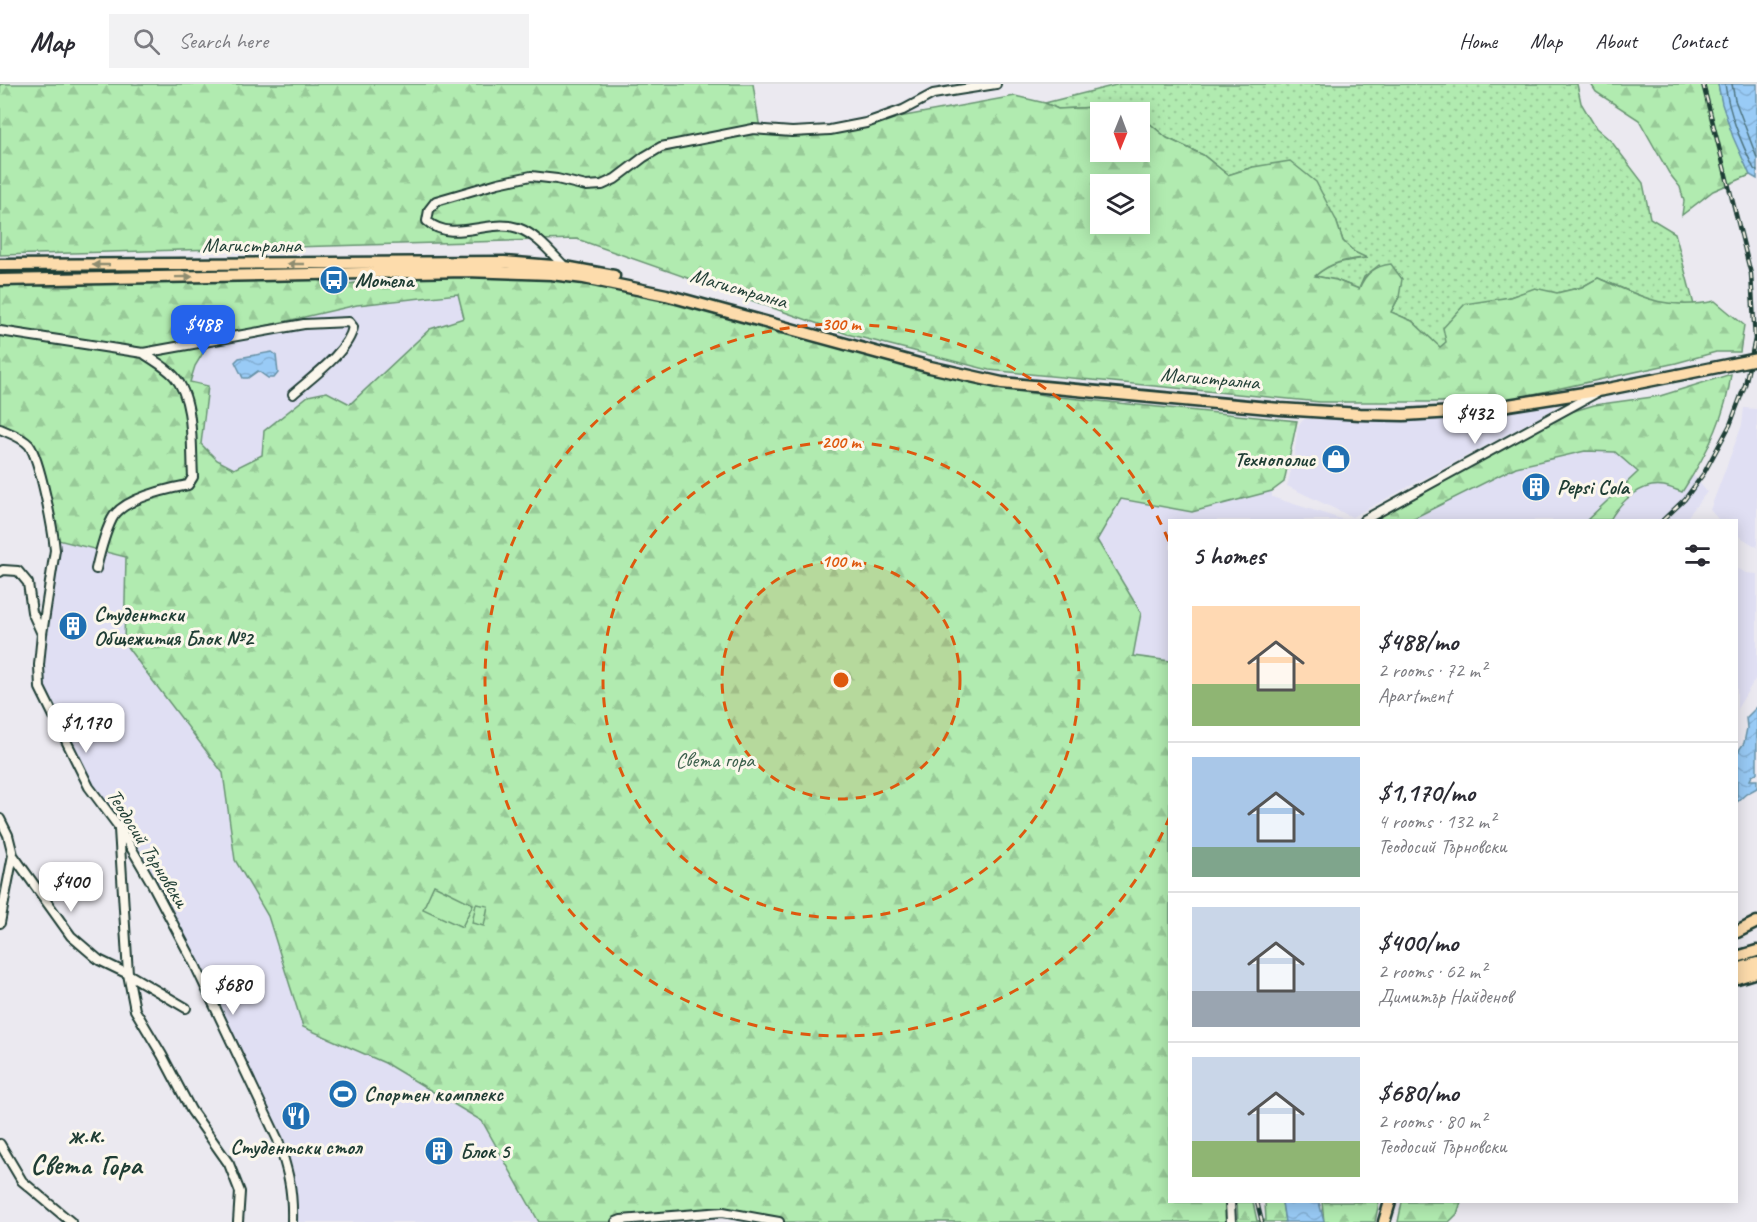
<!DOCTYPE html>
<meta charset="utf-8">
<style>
body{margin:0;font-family:Caveat,sans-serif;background:#f2f2f3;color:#2b2b33;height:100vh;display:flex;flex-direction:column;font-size:22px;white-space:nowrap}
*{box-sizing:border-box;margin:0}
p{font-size:20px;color:#7c7c81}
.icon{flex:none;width:33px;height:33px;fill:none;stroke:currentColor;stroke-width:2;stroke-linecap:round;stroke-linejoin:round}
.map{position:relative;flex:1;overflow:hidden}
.details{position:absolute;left:1168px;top:435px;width:570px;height:684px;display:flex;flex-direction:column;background:#fff;border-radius:0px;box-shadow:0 3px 15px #0003}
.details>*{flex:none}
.needle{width:39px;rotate:181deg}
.buttons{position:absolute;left:1090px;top:18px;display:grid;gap:12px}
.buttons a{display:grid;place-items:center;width:60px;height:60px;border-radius:0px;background:#fff;box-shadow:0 3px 15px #0003;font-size:30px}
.price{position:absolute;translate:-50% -51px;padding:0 14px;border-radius:12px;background:#fff;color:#222;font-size:20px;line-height:39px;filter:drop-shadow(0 2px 3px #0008)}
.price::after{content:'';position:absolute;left:50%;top:36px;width:18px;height:14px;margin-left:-9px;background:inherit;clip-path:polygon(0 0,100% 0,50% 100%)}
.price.on{background:#2563eb;color:#fff}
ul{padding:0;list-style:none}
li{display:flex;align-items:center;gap:18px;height:150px;padding:0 24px}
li+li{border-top:2px solid #e1e1e2}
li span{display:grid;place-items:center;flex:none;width:168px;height:120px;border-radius:0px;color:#555}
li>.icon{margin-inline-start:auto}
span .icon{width:72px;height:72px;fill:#fffc;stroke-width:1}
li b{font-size:26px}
h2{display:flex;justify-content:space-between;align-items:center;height:72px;padding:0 24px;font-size:26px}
header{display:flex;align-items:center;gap:36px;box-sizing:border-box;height:84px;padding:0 30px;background:#fff;border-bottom:2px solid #e1e1e2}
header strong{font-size:28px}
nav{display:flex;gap:33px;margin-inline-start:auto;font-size:21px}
.search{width:420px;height:54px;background:#f2f2f3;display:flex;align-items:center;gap:15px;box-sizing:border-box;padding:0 21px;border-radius:0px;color:#7c7c81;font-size:22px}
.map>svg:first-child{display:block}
.built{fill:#e0dff3}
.grass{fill:url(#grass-dots);stroke:#689472;stroke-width:1.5}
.forest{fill:url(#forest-firs);stroke:#689472;stroke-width:1.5;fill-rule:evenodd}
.pitch{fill:#b1ebb0;stroke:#689472;stroke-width:1.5}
.water{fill:url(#water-waves);stroke:#6892a8;stroke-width:1.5}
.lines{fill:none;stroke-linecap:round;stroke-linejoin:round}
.shore{stroke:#507682;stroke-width:1.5}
.minor-casing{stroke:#1f3d34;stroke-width:12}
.major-casing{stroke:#1f3d34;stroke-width:15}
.minor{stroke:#fbf7ec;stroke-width:8}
.major{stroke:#fddcac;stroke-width:10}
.rail-casing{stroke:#1f3d34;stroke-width:4.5}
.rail{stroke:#fbf7ec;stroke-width:2;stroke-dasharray:7;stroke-linecap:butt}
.major-bridge-casing{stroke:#1f3d34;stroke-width:15;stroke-linecap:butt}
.major-bridge{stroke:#fddcac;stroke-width:10}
.oneway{fill:#8e8c70}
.ring{fill:none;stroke:#de580e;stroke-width:3;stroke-dasharray:10 8}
.labels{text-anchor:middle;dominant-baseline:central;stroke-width:6;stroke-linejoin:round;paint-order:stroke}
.street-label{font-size:21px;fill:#1f3d34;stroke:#fbf7ec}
.poi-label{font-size:21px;font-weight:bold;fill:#1f3d34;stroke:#fbf7ec;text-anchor:start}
.park-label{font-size:21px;fill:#3c604d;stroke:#fbf7ec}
.district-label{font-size:27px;font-weight:bold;fill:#1f3d34;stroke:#fbf7ec}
.centre{fill:#de580e;stroke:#fbf7ec;stroke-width:3}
.ring-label{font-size:18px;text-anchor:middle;font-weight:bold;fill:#de580e;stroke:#fbf7ec;stroke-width:6;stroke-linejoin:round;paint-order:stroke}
</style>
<header>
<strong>Map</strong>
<div class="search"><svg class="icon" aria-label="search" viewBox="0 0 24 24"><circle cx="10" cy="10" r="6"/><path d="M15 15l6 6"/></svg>Search here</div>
<nav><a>Home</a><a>Map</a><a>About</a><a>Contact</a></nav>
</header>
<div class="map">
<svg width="1757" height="1138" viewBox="0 0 1757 1138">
<defs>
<pattern id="grass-dots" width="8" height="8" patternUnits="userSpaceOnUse" patternTransform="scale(1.5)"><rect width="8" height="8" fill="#b1ebb0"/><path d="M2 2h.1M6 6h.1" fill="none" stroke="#98ca98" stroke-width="1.8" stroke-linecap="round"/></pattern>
<pattern id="forest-firs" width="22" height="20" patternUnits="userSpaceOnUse" patternTransform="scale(1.5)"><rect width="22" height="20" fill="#b1ebb0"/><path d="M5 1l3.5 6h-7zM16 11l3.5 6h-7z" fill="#98ca98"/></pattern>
<pattern id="water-waves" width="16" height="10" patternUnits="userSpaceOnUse" patternTransform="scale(1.5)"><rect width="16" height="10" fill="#99cbf6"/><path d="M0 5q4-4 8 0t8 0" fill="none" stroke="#83afd4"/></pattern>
</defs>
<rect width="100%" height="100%" fill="#ebe9f0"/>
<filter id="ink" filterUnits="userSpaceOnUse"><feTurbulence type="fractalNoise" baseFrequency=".0167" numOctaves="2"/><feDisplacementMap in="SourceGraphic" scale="12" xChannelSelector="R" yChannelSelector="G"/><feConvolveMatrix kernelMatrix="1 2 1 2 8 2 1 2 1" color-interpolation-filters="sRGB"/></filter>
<g filter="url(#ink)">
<path class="built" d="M458,209l6,25 -34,11 -80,75 -23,-12 -65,63 -28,14 -17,-9 -16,-16 7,-58 -18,-3 5,-17 17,-28 145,-33z
M1554,316l-1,9 -14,8 -187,100 -65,-31 7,-29 4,-31 6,-7h93l103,-5z
M1744,324l13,1v138l-20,-12v-15h-18l-9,-10 32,-85z
M1602,341l70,24 35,43 -22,28h-279l65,-35z
M1272,407v6l72,23h-174v141l-37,-5 -36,-116 24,-41 71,13z
M54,455l72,18 -2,86 99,130 12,87 33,56 35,111 82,36 97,58 57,101h-247l1,-28 -15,-54 -128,-260 -61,-93 -49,-99z
M1737,484l9,5 11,1v102l-20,33z"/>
<path class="grass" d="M1120,0h457l4,19 15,25 15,13 32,42 7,35 25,15 19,72 -37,-2 -59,-25 -16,9 -25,6 -22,-4 -25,8 -21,5 -49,46 -28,-27 -21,-9 8,-15 -20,-32 -15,12 -5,12 -23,-9 -21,-4c17,-14 30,-15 51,-18l-12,-6 -11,-11 -7,-21 -83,-53 -25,8 -25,-20 -36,-17 -19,-16 -12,-17 -78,4 -13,-6z"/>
<path class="forest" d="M0,0h753l7,45 32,3 74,-9 149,-27 30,7 13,6 78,-4 12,17 19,16 36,17 25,20 25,-8 37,-6 26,21 20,38 7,21 11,11 13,6c-19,1 -37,4 -52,18l21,4 23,9c6,-15 15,-23 32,-25l11,15 -3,18 -8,15 21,9 28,26 6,-5 -3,-14 22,-24 45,-7 25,-9 22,5 25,-6 16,-9c43,19 68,33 117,23l29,24 -4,27h-24l-40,11 -179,39h-177l-331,-32 -142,-36 -270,-95 -577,16zM1101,28h39v40h-39zM1101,100h39v40h-39z
M1591,0h127c6,32 19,61 32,91l-37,16 -31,24 2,-14 -4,-14 -11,-14 -30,-53 -43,-28z
M470,192l57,1 80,8 132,33 40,16 17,1 109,31 72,17 72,13 248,25 -13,61 -12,9 -80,21 -71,-13 -24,41 44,73 -8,43 37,5v541h60l1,20h-452l-56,-10 -107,10h-77l-57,-101 -97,-58 -82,-36 -35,-111 -33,-56 -12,-87 -99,-130 2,-86 -72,-18 -24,-93 -30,-17v-145l27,-1 21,4h22l28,-5 218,-3c12,6 40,7 52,0zM458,210l6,24 -34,11 -80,75 -23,-12 -19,4 -44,35 -2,24 -28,14 -17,-9 -16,-16 7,-58 -18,-4 5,-16 17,-28 145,-33z
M1731,290c-5,43 -25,82 -49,118 -6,-2 -13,-5 -18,-6 -23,-4 -44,16 -54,34h-23l51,-48 -23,-20 -30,-1 -69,16 -106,53h-36l190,-106 30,-9 66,-9z
M1237,1118h16l4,19 9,-1 -1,-18h17l3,20h-47z
M1322,1118h57l-4,20h-51z
M1402,1118h59l-4,12 -8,8h-51z"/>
<path class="pitch" d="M434,801l39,19 -11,23 -39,-18z
M476,820l12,2 -4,20 -12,-3z"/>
<path class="water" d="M1718,0h39v95l-7,-4 -17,-38 -11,-33z
M272,268l4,3 2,18 -4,5h-6l-10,-7 -10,7h-5l-8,-16 4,-4z
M1757,623v66l-5,3 -2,4h7v8l-11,6 -9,8v-49l7,-10 3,-15 -1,-10z
M1282,1118h37l5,20h-39z"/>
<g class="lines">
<path class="shore" d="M1725,0c4,30 16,58 29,85l3,2
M1732,0l3,16 22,58"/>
<g class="minor-casing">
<path id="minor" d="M565,183c-14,-14 -28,-32 -47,-39 -30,-10 -65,16 -91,-7l2,-11 7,-9 62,-18 33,-7 26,3 29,7 16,-1 13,-6 29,-22 17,-10 92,-18 39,3 38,-2 36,-7 37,-13 30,-16 63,-10
M0,247l143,22 161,-29 45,-2 4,5c-4,24 -42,51 -60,67
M0,345c9,4 22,8 29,16 11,14 24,84 26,105l-13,84 -3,31 1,23 49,99 30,40 31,53 45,85 83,175c10,32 15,48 14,82
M1364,436l232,-127
M96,485c4,-17 8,-34 16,-50 10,-20 55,-30 76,-34l5,-8c-2,-29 2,-78 -19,-101 -8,-9 -21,-16 -31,-23
M0,488l3,-2 15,1 10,12 4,29 10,22
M0,735l8,16 5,20 -13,68
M119,745l9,145 7,36 27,45 29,55 38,54 11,28 -2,30
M13,771l58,81 28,24 29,14 58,34
M0,1060l22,37 49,41
M1230,1118l1,20
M616,1138l5,-2 102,-8 56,10"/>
</g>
<g class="major-casing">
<path id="major" d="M0,181l504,-3 61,5 49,9
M0,196l466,-9 85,3 33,4 82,17 264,72 72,16 278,26 80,5 44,1 66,-4 133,-21 75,-15
M1737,848l20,-10
M1737,873l20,-6
M1737,885l20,-6
M1737,894l20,-6
M1384,1138l6,-20"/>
</g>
<use href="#minor" class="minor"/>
<use href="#major" class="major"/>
<g class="rail-casing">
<path id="rail" d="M1663,436l22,-21 19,-26 26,-48 15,-40 10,-46 -4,-65 -48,-190
M1257,1118l5,20"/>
</g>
<use href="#rail" class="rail"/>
<g class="major-bridge-casing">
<path id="major-bridge" d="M1678,291l79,-16"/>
</g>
<use href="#major-bridge" class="major-bridge"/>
</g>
<defs><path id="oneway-solid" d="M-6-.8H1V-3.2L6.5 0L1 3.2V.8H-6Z" transform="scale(1.5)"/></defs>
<g class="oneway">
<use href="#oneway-solid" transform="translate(296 180) rotate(180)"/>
<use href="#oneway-solid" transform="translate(101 181) rotate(180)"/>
<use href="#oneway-solid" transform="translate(184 193) rotate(-1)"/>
</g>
</g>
<circle cx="841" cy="596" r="119" fill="#de580e" fill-opacity=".12"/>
<g class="ring">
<circle cx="841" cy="596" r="119"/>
<circle cx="841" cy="596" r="238"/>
<path d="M1170 732A356 356 0 1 1 1170 460"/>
</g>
<defs>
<g id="bus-disc" transform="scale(1.5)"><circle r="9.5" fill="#1f6fb2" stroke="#fbf7ec"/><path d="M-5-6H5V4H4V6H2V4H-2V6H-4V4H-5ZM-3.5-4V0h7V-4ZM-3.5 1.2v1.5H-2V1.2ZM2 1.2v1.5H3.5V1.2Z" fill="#fff"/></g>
<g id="shop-disc" transform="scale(1.5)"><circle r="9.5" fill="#1f6fb2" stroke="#fbf7ec"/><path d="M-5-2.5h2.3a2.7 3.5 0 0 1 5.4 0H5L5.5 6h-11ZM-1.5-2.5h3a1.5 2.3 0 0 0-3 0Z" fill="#fff"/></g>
<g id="building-disc" transform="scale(1.5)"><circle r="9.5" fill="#1f6fb2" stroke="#fbf7ec"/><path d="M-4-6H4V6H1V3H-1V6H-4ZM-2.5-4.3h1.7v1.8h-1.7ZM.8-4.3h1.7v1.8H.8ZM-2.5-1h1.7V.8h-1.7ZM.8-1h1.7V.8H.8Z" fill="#fff"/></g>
<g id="stadium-disc" transform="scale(1.5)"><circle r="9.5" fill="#1f6fb2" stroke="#fbf7ec"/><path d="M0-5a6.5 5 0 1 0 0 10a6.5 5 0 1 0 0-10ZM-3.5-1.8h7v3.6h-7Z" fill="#fff"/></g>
<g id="restaurant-disc" transform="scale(1.5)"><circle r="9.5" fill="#1f6fb2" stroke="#fbf7ec"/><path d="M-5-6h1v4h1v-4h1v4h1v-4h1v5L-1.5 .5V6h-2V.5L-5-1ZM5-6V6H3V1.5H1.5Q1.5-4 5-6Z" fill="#fff"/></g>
</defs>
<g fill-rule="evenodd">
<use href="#bus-disc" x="334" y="196"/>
<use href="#shop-disc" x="1336" y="375"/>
<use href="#building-disc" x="1536" y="403"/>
<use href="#building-disc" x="73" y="542"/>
<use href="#stadium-disc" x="343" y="1010"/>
<use href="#restaurant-disc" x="296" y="1032"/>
<use href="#building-disc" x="439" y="1067"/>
</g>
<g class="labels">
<g class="street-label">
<text x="252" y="161">Магистрална</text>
<text transform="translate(739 204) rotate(16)">Магистрална</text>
<text transform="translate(1210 294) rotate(5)">Магистрална</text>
<text transform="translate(148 764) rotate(58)">Теодосий Търновски</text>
</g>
<g class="poi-label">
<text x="355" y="196">Мотела</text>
<text x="1315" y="375" text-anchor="end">Технополис</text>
<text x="1557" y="403">Pepsi Cola</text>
<text x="94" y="530">Студентски<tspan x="94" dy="24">Общежития Блок №2</tspan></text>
<text x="364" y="1010">Спортен комплекс</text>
<text x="296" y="1063" text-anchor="middle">Студентски стол</text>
<text x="460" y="1067">Блок 5</text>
</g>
<g class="park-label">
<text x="715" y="676">Света гора</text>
</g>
<g class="district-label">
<text x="86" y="1050">ж.к.<tspan x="86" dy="31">Света Гора</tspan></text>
</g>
</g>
<circle cx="841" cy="596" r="9" class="centre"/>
<g class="ring-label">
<text x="841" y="246">300 m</text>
<text x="841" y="364">200 m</text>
<text x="841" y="483">100 m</text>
</g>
</svg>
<div class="buttons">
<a><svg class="needle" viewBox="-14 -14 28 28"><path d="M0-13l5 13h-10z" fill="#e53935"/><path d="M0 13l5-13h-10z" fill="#7c7c81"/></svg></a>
<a><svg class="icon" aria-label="layers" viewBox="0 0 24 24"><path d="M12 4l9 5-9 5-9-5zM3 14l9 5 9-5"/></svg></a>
</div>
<b class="price on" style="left:203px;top:272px">$488</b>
<b class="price" style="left:1475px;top:361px">$432</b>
<b class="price" style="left:86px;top:670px">$1,170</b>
<b class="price" style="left:71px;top:829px">$400</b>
<b class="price" style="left:233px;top:932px">$680</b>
<section class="details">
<h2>5 homes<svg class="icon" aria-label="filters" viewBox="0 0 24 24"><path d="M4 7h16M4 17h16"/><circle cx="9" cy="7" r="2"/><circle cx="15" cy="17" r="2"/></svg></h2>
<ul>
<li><span style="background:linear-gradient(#ffd9b3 65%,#8fb573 0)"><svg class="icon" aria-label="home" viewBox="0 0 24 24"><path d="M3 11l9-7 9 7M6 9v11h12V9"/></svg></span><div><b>$488/mo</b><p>2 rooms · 72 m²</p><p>Apartment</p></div></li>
<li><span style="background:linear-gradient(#a9c7e8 75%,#7fa58c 0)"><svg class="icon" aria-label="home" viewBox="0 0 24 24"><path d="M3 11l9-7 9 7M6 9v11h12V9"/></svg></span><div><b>$1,170/mo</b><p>4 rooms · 132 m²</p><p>Теодосий Търновски</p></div></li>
<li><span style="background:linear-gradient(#c9d6e8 70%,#9aa5b1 0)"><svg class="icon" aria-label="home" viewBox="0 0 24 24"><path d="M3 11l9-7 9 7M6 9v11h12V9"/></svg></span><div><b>$400/mo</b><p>2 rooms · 62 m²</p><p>Димитър Найденов</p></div></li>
<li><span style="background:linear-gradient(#c9d6e8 70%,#8fb573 0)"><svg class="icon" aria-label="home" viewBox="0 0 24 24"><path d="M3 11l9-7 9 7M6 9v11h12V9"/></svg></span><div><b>$680/mo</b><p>2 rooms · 80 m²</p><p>Теодосий Търновски</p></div></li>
</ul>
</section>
</div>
